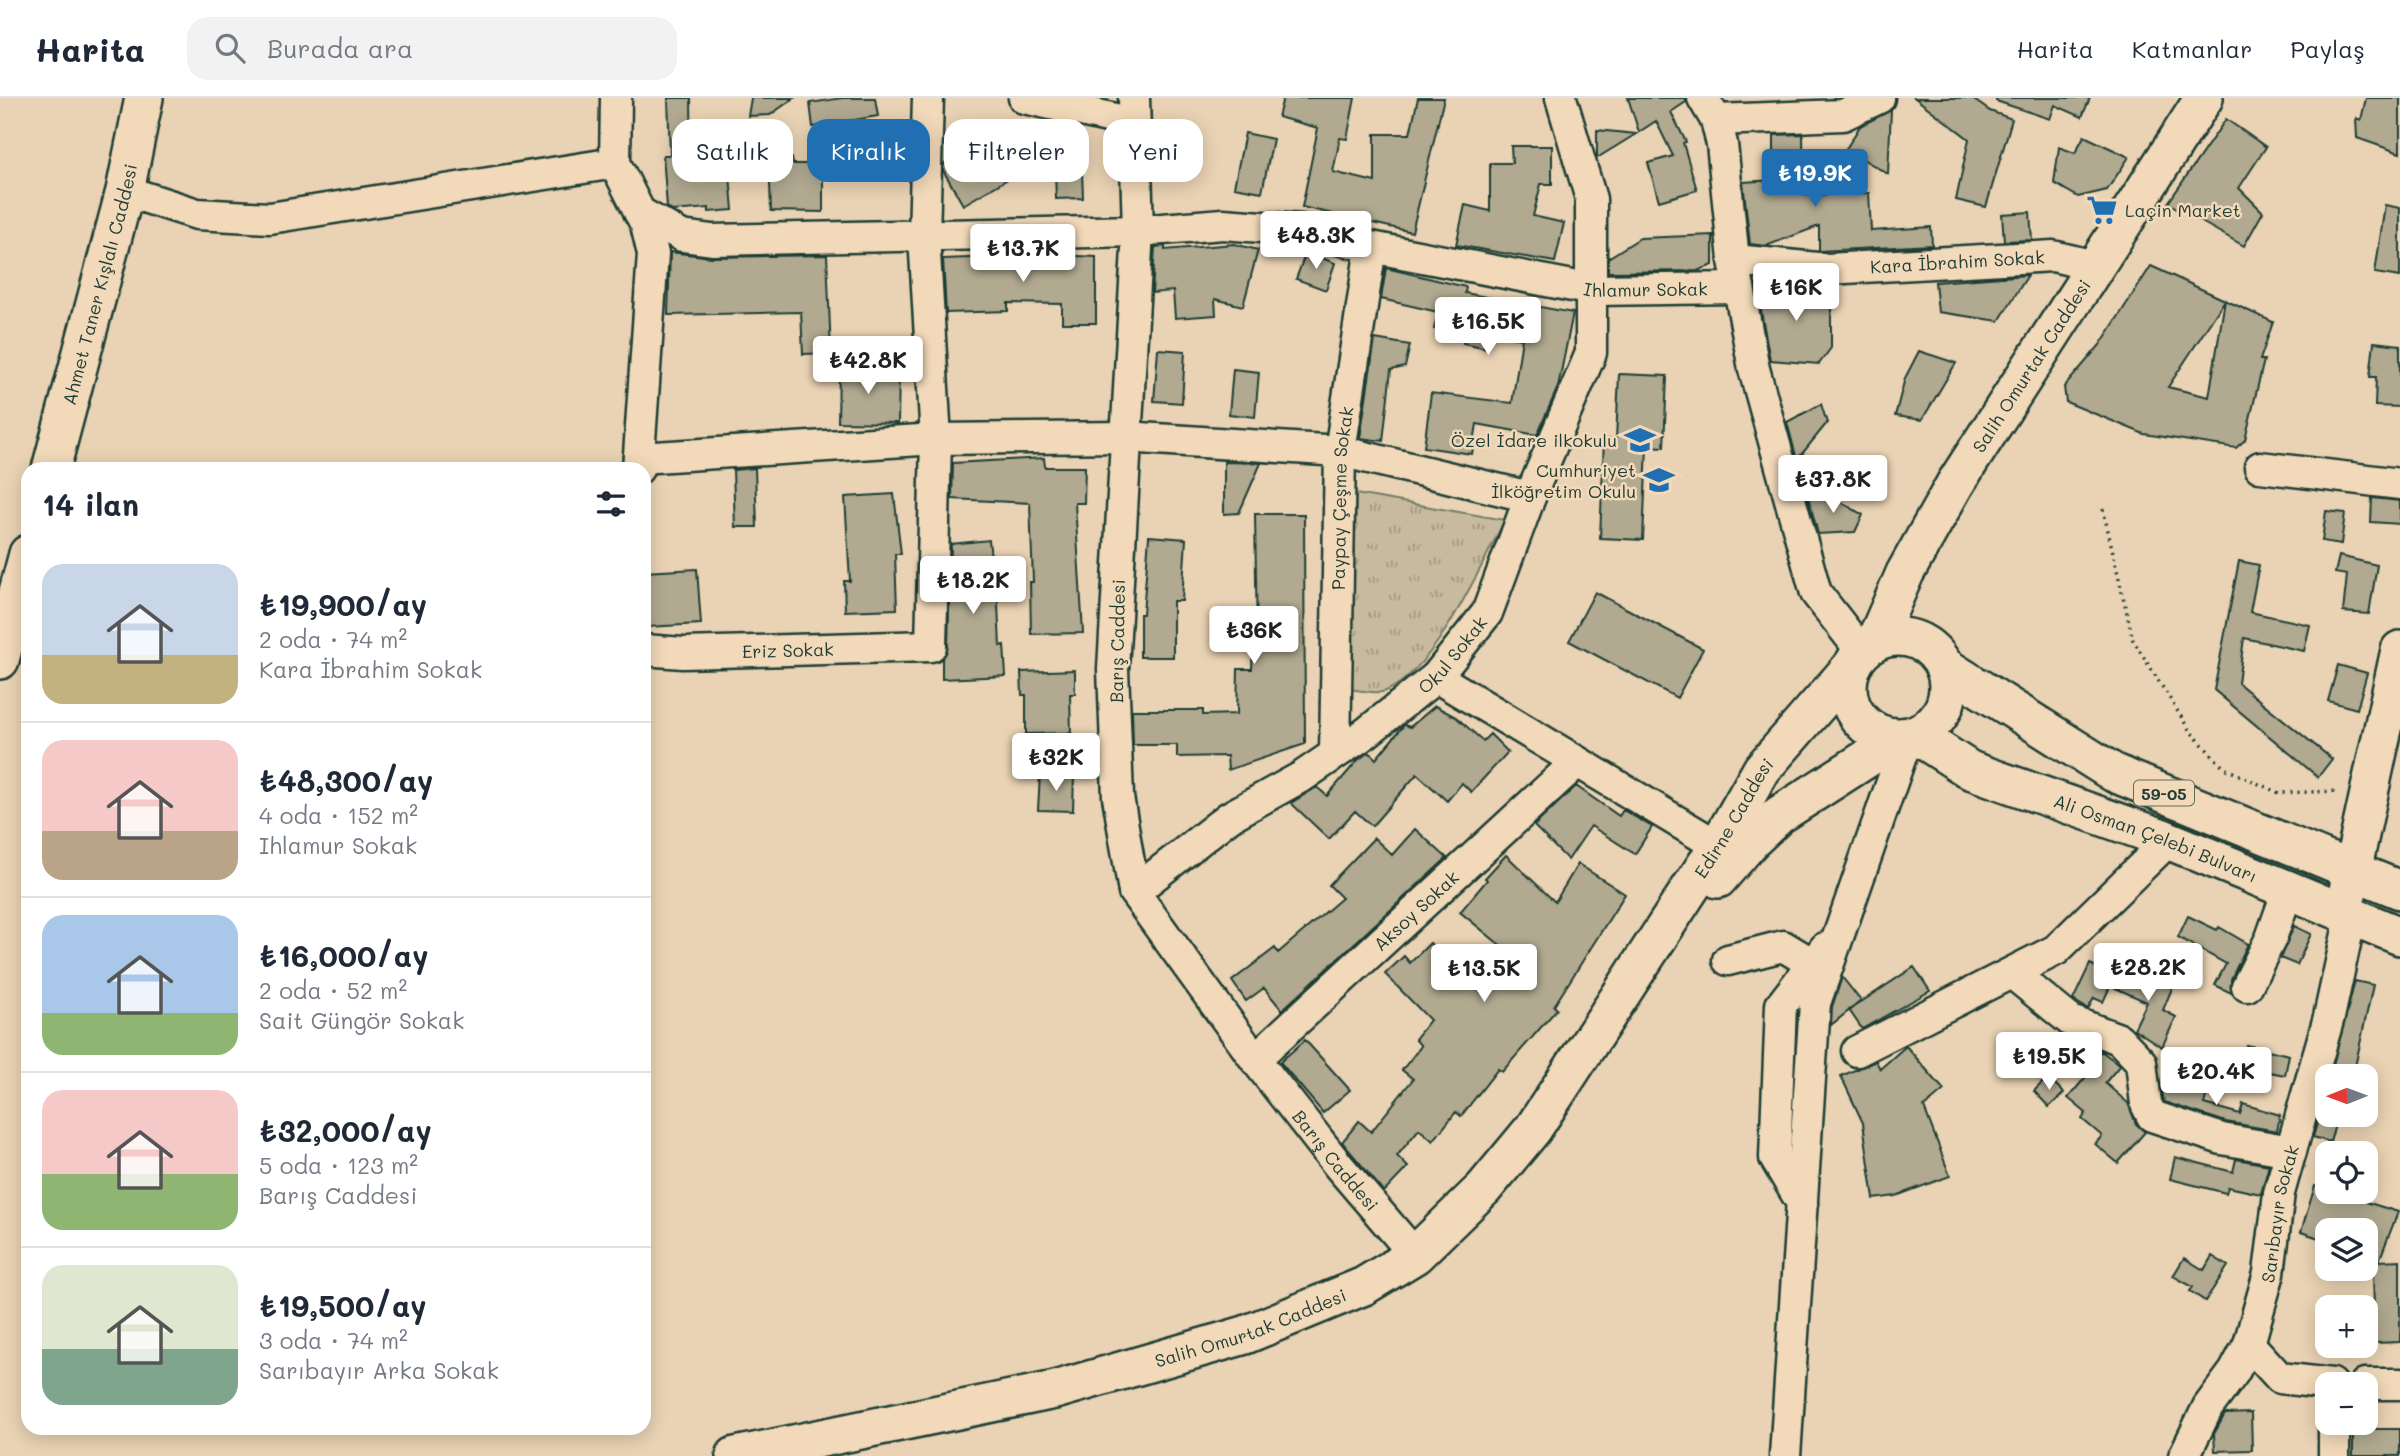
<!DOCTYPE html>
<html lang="tr">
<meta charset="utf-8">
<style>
body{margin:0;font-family:Mali,sans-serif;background:#f2f2f3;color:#1f2937;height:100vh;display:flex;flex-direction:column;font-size:26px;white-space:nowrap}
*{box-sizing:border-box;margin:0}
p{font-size:23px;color:#747a83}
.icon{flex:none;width:38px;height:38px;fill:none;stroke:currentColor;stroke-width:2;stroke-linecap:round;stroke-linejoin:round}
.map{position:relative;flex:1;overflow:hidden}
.side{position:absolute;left:21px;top:364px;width:630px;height:973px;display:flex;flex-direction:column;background:#fff;border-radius:21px;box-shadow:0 4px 18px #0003}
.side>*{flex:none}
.hud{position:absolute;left:672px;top:21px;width:665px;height:63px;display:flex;gap:14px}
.needle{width:46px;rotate:269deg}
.tools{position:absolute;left:2315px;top:966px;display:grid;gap:14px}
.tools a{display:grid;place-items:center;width:63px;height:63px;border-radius:14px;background:#fff;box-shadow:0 4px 18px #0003;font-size:35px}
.price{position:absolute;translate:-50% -60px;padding:0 16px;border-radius:7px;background:#fff;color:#222;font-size:23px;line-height:46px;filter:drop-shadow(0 2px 4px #0008)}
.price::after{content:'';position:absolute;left:50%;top:42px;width:21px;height:16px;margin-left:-10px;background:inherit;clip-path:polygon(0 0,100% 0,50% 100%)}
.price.selected{background:#1f6fb2;color:#fff}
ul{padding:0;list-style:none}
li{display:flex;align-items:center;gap:21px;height:175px;padding:0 21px}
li+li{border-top:2px solid #e0e1e3}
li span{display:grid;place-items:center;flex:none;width:196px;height:140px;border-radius:21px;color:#555}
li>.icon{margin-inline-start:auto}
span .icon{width:84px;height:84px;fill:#fffc;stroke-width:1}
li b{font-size:30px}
h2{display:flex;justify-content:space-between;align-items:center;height:84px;padding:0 21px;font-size:30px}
.pill{padding:0 24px;border-radius:21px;background:#fff;box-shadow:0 4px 18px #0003;font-size:24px;line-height:63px}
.pill.selected{background:#1f6fb2;color:#fff}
header{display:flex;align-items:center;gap:42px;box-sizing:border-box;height:98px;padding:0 35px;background:#fff;border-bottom:2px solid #e0e1e3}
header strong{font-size:33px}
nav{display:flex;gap:38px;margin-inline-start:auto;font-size:24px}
.search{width:490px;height:63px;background:#f2f2f3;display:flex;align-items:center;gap:18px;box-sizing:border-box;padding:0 24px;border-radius:21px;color:#747a83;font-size:26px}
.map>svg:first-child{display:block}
.grass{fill:url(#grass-tufts);stroke:#747c69;stroke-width:2}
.building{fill:#b1a990;stroke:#1f3d34;stroke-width:2}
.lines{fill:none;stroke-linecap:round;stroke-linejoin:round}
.minor-casing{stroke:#1f3d34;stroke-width:35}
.major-casing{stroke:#1f3d34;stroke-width:42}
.path{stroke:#1f3d34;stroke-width:3.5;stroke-dasharray:2 5;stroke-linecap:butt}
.minor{stroke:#f2d9b9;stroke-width:30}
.major{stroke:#f2d9b9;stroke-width:37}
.labels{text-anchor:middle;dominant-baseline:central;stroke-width:5;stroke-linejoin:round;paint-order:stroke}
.shield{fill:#f2d9b9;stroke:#5e6c5c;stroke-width:2}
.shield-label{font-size:16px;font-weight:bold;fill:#1f3d34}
.poi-label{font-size:18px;fill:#1f3d34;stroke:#f2d9b9;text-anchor:end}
.street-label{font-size:18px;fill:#1f3d34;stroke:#f2d9b9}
</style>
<header>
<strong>Harita</strong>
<div class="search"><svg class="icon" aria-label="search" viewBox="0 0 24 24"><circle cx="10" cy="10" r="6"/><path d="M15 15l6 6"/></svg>Burada ara</div>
<nav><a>Harita</a><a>Katmanlar</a><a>Paylaş</a></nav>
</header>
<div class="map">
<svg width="2400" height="1358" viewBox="0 0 2400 1358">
<defs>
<pattern id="grass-tufts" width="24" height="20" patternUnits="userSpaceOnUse" patternTransform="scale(1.75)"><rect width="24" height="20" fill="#c8ba9e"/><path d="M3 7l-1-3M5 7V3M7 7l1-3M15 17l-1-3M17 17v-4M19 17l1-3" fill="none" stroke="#a29882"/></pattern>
</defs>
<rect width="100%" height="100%" fill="#ead3b4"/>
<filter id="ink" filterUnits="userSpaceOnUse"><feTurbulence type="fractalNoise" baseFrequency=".0143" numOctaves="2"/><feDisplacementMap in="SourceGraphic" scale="14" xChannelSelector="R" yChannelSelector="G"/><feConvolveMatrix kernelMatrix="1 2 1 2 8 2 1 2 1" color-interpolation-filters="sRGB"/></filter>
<g filter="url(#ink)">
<path class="grass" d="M1356,396l149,26c-25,47 -69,149 -119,171 -9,4 -26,-1 -37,-2z"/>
<path class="building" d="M668,0h23l1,69 37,-4 4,47 -24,2v-4l-37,3 -5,-4 -4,-52h7z
M751,0h43l-24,17 -22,1z
M842,0h33l3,18 -65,11 -3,-24z
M1283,0h72l-8,41 -7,-1 -7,34 42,10v-48h35l8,-36h26l-32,134 -110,-25 16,-79 -40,-11z
M1628,0h58v4l-15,10 15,30 -3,1 14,47 -38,11 -11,-38 25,-7 -17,-35 -17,11z
M1915,0h56l19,13 22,8 -26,88 -30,-7 13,-61z
M1996,0h94l-8,19 -27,-12 -5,14 -54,-18z
M2366,0h34v55l-43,-15 -1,-20 5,2z
M1891,12l-3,64 -42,-25 14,-23z
M2226,21l40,28 -27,41 24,24 -19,34 -76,-43z
M1003,32l22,39 -62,36 -20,-35 1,-6z
M1597,32l39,4 -39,24z
M1245,35l28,6 -11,53 -28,-5z
M1803,36l1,61 65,-2 2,38 60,-4 1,18 -113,6v-25l-53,20 -16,-2 -7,-62 31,-2v-45z
M2084,38l45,21 -22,33 -29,7 -24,-14 5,-36 16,6z
M1511,48h41v38h-11l-8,32 31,7 -9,39 -99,-17 9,-40 25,6v-48h22z
M769,60h23l1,6h30v48l-52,-1z
M1082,74l1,26 -27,1 -1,-26z
M2385,107l15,3v69l-25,-4z
M2030,114l2,28 -28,1 -2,-27z
M1713,137v30l-16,6 -89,1v-14l32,-20z
M1234,146l24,6 -15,56 -28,-7 1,16 -41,3 -2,-27 -21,2 3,-46 10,-1v4z
M670,154l42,5 115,-2 4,98 -28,1 -2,-42 -133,3z
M1306,154l29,11 -9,27 -30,-11z
M1023,155l73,4v66h-34v-19l-54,-1v8l-62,2 -3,-54 80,-3z
M2151,168l74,34 -57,87 41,10 16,-97 48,22 -13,38h4l-19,80 -9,8 -92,-14 -78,-32 -2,-15 36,-42z
M1386,170l80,19 -1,6 108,20 -15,74 -21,48 -60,-11 -5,30 -48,-7 7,-54 81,10 10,-64 -32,-5 -3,14 -24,-5 1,-7 -30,-7 4,-17 -57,-13z
M2028,177l-29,46 -61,-9 -3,-30z
M1756,186l75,7v57l-12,16 -49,-4z
M1375,241l35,6 -5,22 -14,3 -8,71 -23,-3z
M2374,244l26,3v62l-25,-1 1,-29h-6z
M1158,251l27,2 -3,52 -28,-2z
M1919,253l37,12 -34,57 -27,-4 10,-38z
M839,270l60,1 -1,54 -60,-1z
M1233,271l26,3 -4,45 -26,-3z
M1619,276l48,2 -3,71 -17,-1 -4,94 -43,-2 4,-99h12z
M1821,306l6,19 -30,37 -10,-38z
M1044,360l1,9h40l-1,36h-9l8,130 -52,1 -1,-52h3l-3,-79 -78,-4 1,-36z
M1224,364l37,1 -22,50 -15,1z
M755,370l2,59h-22l-2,-57z
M1824,394l39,23 -8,17 -37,2 -11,-41z
M894,396l7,60h-6l2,55 -52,2 -1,-30h6l-5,-84z
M2372,400l28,3v23l-29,-2z
M2326,413l19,2 -4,31 -19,-3z
M1255,416h49l1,230 -77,26 -1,-14 -50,1v-12h-44l-1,-35h71v5l34,-1 1,-45h14l1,-24h4z
M1149,438l37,3 -4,62h-9v56h-33v-43h3z
M989,442l5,44h3l3,62 4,-1 2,31 -64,3v-20l6,-13 3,-102z
M2339,458l38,9 -8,49 -26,-2 4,-37 -12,-2z
M2239,463l20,4 -9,47 60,13 -6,26 -60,-13 -6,45 94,76 -14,18 -104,-87z
M697,471l4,55 -54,3 -3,-55z
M1595,494l108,57 -26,49 -108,-57z
M2338,567l29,8 -10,36 -29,-8z
M1075,572v24h-5l1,39 -45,1v-39h-4l-1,-23z
M1435,608l21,11 27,24 7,-7 18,18 -37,40 -9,-9 -15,18 -30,-27 -45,52 -17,-15 -26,28 -38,-36 26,-16 10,9 31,-36 11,-8 7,7 28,-34 6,2z
M1040,676l34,1 -1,36 -35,-1z
M1576,688l43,30 4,-6 29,17 -17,27 -44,-28 -23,34 -34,-34z
M1415,731l32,29 -165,152 -18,-22 -18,13 -14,-20 43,-33 3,5 64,-55 -13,-13 45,-47 18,17z
M1506,757l49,47 23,-38 47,30 -71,112 3,3 -55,63 -4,-3 -37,47 -5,-4 -23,29 -14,-12 -22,27 11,11 -24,25 -42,-50 17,-21 12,11 42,-53 -11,-9 19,-24 -6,-7 15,-19 -45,-46 19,-18 6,7 20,-20 55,53 28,-34 -5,-3 3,-5 -51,-42 27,-32 -2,-2z
M2188,818l29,14 2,-3 29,17 -17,35v14l-16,-8 11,-21 -48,-27z
M2294,828l17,8 -14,31 -17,-7z
M2090,866l25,12 -12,26 -9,-4 -6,11 -15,-9z
M2124,866l49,22 -10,24 13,7 -14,30 -28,-18 13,-27 -34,-15z
M1914,869l16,24 -68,38 -13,-19z
M1842,879l19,24 -30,24 1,-18z
M2355,883l18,4 -20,91h-23z
M1305,942l45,50 -27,23 -43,-51z
M2247,947l42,10 -4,20 -43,-8z
M1906,948l38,44 -20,17 26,69 -54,20 -22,3 -11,-76 -22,-47 35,-15 4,8z
M2101,953l19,14 -15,18 23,20 8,21 9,8 -27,31 -23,-19 7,-8 -20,-17 4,-6 -18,-15 22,-26 -4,-3z
M2048,979l16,16 -15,14 -15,-16z
M2166,980l42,12 -4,14 36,10 3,-10 37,11 -3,16 -51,-9 -62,-20 -2,-11z
M2328,988v29h10l-8,27 -17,-5z
M2175,1059l58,15 3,-13 33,6 -8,29 -33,-7 -2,6 -56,-14z
M2315,1088l83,26 -19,49 21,-1v82l-25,1 -3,-102 -6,2v-13h-38v11l-27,-9z
M2212,1158l16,10 -23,35 -15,-10 3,-4 -20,-11 11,-18 20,12z
M2251,1315l1,37 -37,1 -1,-17 11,-20z
M2353,1331h47v27h-47z"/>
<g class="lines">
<g class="minor-casing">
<g id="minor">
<path d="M616,0l-1,65 31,62 7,29 -15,215"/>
<path d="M1024,0l109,25"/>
<path id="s1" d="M1134,0l4,133 -25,438 5,128 16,95 121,167 83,106 77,90"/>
<path d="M1703,0l13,22 6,24 12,116 20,109 62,224 46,59"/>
<path d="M1716,22l127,-5 36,-17"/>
<path d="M125,93l72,23 73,4 345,-55"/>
<path id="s2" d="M639,114l43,24 30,4 426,-9 85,-7 78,6 70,17 222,43 146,-2"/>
<path id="s3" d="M1734,162l94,9 225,-13 42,10"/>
<path d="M639,360l297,-19 189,-2 215,14 190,46"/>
<path d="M2260,369l140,17"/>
<path id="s4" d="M644,552l39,3 248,-7 5,-207 -12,-203 4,-138"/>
<path d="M1436,579l282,169"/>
<path id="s5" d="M1335,656l5,-303 31,-204"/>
<path id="s6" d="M1134,794l95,-75 74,-41 63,-43 70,-56 51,-64 43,-116 61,-144v-154l-30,-101"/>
<path d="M1728,862l55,-14 30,18"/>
<path d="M2012,875l59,48 48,18 22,23 5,42 6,12 70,23 69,12"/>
<path d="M2247,888l24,-48 17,-48"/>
<path d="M1857,953l199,-101 113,-110"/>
<path id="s7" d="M1255,961l322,-297"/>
<path d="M1802,1105l-27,-45 6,-153 44,-57"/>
<path d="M2249,1246l31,34 52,6"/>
<path d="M2365,1286h35"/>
<path d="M1785,1358l30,-453 93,-267"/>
<path id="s8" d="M2184,1358l24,-49 26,-35 15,-28 20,-71 10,-80 50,-176 22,-101"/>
<path d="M2334,1358v-33"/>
</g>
</g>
<g class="major-casing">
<g id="major">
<path id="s9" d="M51,371l74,-278 19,-93"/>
<circle cx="1898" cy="589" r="50"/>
<path id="s10" d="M1875,544l30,-69 50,-89 249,-386"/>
<path d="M0,562l28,-106"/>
<path d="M1944,568l170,107 286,117"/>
<path id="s11" d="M1916,637l54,35 193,68 237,98"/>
<path d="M1718,781l33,-38 28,-26 120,-77"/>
<path d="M2347,797l53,-245"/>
<path id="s12" d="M735,1358l320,-66 190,-55 119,-49 51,-31 69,-67 49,-59 185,-283 44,-77 91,-104"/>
</g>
</g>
<path class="path" d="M2103,411l30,131 57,91 34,37 55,25 60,-2"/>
<use href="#minor" class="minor"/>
<use href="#major" class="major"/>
</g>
</g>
<defs>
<g id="supermarket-bare" transform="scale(2.415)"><path d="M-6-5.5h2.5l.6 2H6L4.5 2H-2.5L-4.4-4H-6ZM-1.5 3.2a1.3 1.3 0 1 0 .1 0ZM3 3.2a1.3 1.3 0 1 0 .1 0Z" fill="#1f6fb2" stroke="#f2d9b9" stroke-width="2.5" paint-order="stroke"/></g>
<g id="school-bare" transform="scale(2.415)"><path d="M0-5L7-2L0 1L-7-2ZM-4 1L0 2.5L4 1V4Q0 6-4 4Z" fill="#1f6fb2" stroke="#f2d9b9" stroke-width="2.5" paint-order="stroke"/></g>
</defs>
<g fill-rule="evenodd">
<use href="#supermarket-bare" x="2102" y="112"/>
<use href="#school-bare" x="1640" y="342"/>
<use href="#school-bare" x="1659" y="382"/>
</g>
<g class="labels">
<rect class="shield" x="2134" y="682.5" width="60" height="25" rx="5"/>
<g class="shield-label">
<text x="2164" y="695">59-05</text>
</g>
<g class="poi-label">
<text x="2125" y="112" text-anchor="start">Laçin Market</text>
<text x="1617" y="342">Özel İdare ilkokulu</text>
<text x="1636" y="372">Cumhuriyet<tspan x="1636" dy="21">İlköğretim Okulu</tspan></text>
</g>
<g class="street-label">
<text stroke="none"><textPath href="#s3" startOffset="224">Kara İbrahim Sokak</textPath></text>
<text stroke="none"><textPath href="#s9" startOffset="191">Ahmet Taner Kışlalı Caddesi</textPath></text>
<text stroke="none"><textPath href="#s2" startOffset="1020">Ihlamur Sokak</textPath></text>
<text stroke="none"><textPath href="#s10" startOffset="318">Salih Omurtak Caddesi</textPath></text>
<text stroke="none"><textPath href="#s5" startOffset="256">Paypay Çeşme Sokak</textPath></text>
<text transform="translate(1117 543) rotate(-89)">Barış Caddesi</text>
<text stroke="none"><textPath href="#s4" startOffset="144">Eriz Sokak</textPath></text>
<text stroke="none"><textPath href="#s6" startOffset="399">Okul Sokak</textPath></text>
<text stroke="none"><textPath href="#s12" startOffset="1256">Edirne Caddesi</textPath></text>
<text stroke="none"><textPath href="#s11" startOffset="262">Ali Osman Çelebi Bulvarı</textPath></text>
<text stroke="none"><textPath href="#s7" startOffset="219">Aksoy Sokak</textPath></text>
<text stroke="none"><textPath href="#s1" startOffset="1132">Barış Caddesi</textPath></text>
<text stroke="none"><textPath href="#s8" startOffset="264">Sarıbayır Sokak</textPath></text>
<text stroke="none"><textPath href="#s12" startOffset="532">Salih Omurtak Caddesi</textPath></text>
</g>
</g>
</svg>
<div class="tools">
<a><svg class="needle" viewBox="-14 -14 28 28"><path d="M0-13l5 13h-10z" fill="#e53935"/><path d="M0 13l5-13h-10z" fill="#747a83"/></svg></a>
<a><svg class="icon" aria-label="locate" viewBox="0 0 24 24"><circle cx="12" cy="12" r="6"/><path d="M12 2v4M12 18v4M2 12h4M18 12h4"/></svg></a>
<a><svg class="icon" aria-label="layers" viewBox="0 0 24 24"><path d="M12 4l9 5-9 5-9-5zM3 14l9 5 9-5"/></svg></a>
<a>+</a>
<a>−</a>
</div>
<b class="price selected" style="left:1815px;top:111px">₺19.9K</b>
<b class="price" style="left:1316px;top:173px">₺48.3K</b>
<b class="price" style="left:1023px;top:186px">₺13.7K</b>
<b class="price" style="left:1796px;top:225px">₺16K</b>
<b class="price" style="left:1488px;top:259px">₺16.5K</b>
<b class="price" style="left:868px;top:298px">₺42.8K</b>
<b class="price" style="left:1833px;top:417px">₺37.8K</b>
<b class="price" style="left:973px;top:518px">₺18.2K</b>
<b class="price" style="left:1254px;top:568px">₺36K</b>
<b class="price" style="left:1056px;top:695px">₺32K</b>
<b class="price" style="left:2148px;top:905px">₺28.2K</b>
<b class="price" style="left:1484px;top:906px">₺13.5K</b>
<b class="price" style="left:2049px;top:994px">₺19.5K</b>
<b class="price" style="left:2216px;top:1009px">₺20.4K</b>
<div class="hud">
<a class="pill">Satılık</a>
<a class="pill selected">Kiralık</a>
<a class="pill">Filtreler</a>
<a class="pill">Yeni</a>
</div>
<section class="side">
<h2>14 ilan<svg class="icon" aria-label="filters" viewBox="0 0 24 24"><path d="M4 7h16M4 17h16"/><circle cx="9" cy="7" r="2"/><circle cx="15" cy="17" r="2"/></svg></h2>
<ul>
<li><span style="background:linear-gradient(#c9d6e8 65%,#c2b280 0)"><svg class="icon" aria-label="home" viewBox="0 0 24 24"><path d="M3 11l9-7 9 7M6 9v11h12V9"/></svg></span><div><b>₺19,900/ay</b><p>2 oda · 74 m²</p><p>Kara İbrahim Sokak</p></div></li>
<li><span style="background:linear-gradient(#f6c9c9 65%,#b9a48a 0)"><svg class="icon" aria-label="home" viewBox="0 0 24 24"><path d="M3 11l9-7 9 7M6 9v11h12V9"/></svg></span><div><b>₺48,300/ay</b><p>4 oda · 152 m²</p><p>Ihlamur Sokak</p></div></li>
<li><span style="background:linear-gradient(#a9c7e8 70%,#8fb573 0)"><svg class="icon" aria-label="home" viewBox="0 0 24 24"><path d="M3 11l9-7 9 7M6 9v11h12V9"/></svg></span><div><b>₺16,000/ay</b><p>2 oda · 52 m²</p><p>Sait Güngör Sokak</p></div></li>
<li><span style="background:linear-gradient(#f6c9c9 60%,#8fb573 0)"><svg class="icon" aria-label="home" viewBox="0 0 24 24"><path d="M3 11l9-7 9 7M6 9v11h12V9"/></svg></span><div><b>₺32,000/ay</b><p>5 oda · 123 m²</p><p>Barış Caddesi</p></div></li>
<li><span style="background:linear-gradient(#dfe7d0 60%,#7fa58c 0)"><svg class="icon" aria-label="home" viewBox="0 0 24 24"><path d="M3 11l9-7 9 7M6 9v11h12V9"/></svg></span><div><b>₺19,500/ay</b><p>3 oda · 74 m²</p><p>Sarıbayır Arka Sokak</p></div></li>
</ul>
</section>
</div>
